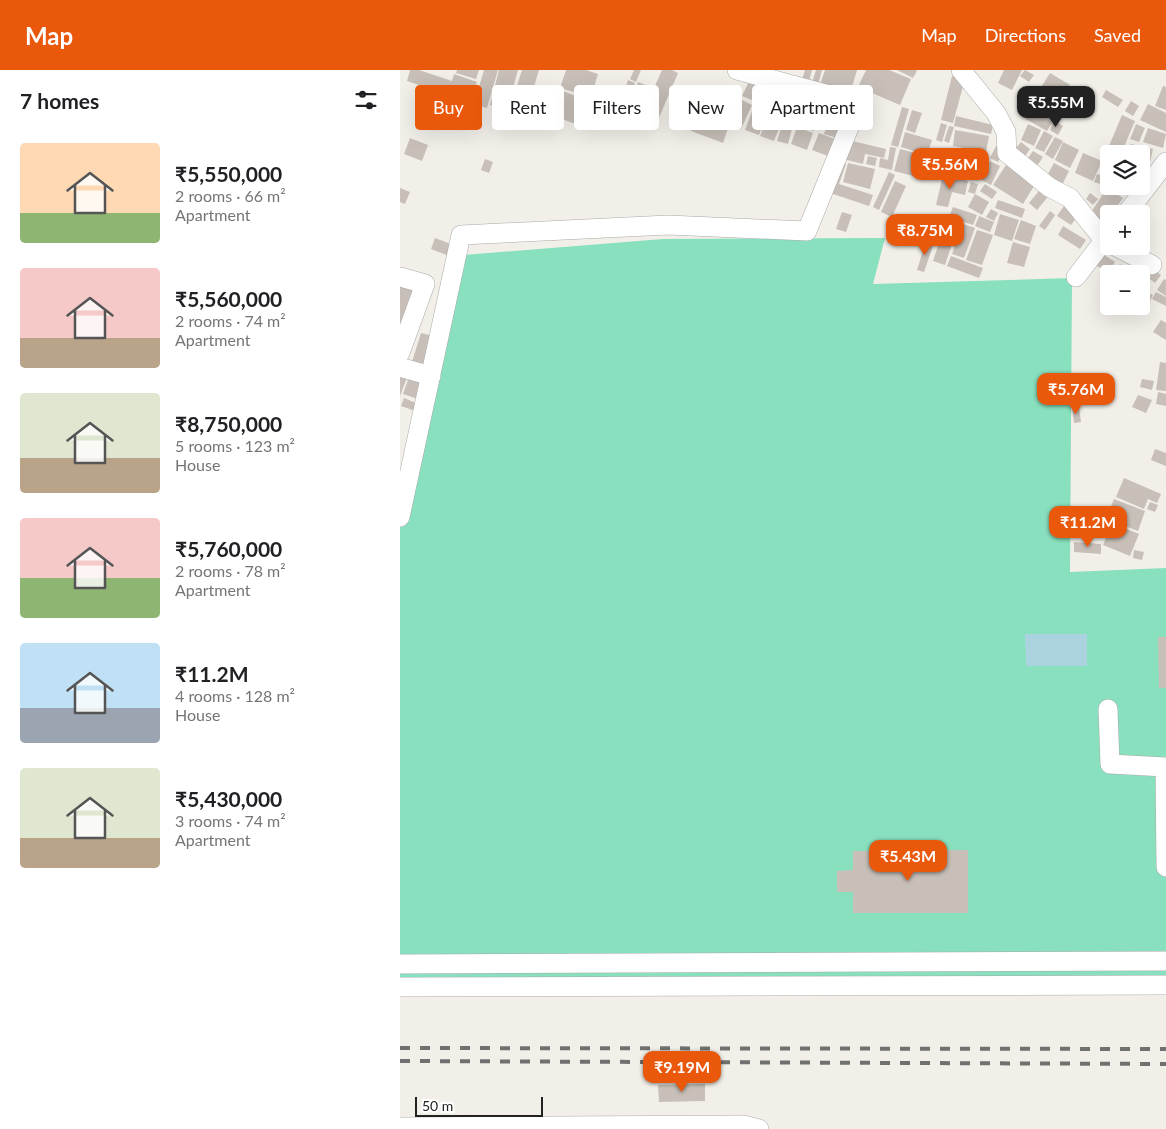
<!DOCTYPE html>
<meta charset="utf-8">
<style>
body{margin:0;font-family:Lato,sans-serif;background:#f2f2f2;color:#202124;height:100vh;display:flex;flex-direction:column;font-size:19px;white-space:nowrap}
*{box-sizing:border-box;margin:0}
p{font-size:16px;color:#757577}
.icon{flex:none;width:28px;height:28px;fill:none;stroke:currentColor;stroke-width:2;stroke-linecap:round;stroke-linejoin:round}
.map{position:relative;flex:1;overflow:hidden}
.details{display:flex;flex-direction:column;background:#fff;width:400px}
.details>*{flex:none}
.top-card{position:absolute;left:15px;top:15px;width:475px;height:45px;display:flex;gap:10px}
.buttons{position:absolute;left:700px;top:75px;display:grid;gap:10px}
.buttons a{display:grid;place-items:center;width:50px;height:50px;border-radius:5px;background:#fff;box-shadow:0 5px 20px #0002;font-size:25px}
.scale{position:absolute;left:15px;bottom:12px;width:128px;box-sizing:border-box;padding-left:5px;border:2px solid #222;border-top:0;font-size:14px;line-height:18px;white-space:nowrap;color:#222;-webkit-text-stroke:4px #fff;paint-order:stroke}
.price{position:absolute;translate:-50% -42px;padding:0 11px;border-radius:10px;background:#ea580c;color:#fff;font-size:16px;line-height:32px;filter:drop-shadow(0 1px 2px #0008)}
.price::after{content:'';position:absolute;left:50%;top:30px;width:15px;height:11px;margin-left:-8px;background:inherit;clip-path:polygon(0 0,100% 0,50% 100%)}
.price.on{background:#222;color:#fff}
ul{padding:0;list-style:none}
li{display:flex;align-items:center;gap:15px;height:125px;padding:0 20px}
li span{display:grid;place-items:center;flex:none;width:140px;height:100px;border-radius:5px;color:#555}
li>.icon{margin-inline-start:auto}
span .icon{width:60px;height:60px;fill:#fffc;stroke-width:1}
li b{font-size:21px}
h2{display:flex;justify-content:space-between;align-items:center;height:60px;padding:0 20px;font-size:21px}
.chip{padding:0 18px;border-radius:5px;background:#fff;box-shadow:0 5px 20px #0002;font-size:18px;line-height:45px}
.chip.on{background:#ea580c;color:#fff}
header{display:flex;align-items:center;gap:30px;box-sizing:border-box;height:70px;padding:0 25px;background:#ea580c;color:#fff}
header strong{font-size:24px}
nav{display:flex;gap:28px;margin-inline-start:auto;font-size:18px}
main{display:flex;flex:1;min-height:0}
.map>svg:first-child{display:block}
.pitch{fill:#88e0be}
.water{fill:#aad3df}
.building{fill:#c7bfb8}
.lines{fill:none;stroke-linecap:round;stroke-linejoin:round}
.street-casing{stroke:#a9a9a9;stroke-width:20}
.street{stroke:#fff;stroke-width:19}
.rail{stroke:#707070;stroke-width:4;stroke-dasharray:10 10;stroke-linecap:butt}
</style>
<header>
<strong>Map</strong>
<nav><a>Map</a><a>Directions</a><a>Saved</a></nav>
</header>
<main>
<section class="details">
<h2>7 homes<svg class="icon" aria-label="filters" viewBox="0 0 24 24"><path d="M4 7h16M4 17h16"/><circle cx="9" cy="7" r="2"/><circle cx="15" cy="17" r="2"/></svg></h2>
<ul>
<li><span style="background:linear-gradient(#ffd9b3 70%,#8fb573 0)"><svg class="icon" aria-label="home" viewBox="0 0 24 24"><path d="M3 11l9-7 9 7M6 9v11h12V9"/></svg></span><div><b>₹5,550,000</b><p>2 rooms · 66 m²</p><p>Apartment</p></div></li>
<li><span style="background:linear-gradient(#f6c9c9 70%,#b9a48a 0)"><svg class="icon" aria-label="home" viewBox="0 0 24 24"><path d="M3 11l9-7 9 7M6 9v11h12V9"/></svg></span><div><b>₹5,560,000</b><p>2 rooms · 74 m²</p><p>Apartment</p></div></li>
<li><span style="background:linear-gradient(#dfe7d0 65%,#b9a48a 0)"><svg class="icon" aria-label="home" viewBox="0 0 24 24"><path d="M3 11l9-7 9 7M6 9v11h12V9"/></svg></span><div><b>₹8,750,000</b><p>5 rooms · 123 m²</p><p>House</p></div></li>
<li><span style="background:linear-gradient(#f6c9c9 60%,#8fb573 0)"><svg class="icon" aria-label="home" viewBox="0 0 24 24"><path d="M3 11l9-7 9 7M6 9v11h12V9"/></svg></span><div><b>₹5,760,000</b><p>2 rooms · 78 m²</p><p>Apartment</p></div></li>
<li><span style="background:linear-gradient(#bfe0f5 65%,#9aa5b1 0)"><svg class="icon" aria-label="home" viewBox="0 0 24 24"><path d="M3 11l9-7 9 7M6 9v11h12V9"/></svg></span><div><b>₹11.2M</b><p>4 rooms · 128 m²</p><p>House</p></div></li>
<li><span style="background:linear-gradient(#dfe7d0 70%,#b9a48a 0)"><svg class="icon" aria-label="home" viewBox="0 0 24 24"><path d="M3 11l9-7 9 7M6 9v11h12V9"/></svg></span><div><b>₹5,430,000</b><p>3 rooms · 74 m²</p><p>Apartment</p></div></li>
</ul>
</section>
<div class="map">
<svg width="766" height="1059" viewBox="0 0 766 1059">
<rect width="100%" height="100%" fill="#f2efe9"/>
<path class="pitch" d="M485,168l-12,46 199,-6 -2,294 96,-4v416l-766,2v-460l63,-271 200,-16z"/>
<path class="water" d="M625,564h62v32h-61z"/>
<path class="building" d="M10,0h9l33,11 2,-7 23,8 -7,20 -63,-21z
M57,0h22l-3,9 -20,-6z
M84,0h14l-11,38 -13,-4z
M99,0h19l-11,39 -17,-4z
M122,0h17l-9,30 -16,-5z
M166,0h20l12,4 -7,23 -31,-9z
M234,0h7l-5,12 -6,-3z
M262,0h10l6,3 -20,47 -15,-7z
M405,0h7l-4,15 -7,-2z
M416,0h6l-5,18 -6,-2z
M425,0h32l-8,27 -30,-9z
M466,0h23l22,9 -11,26 -42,-18z
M497,0h18l2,1 -4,7z
M604,0h18l-10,20 -14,-7z
M625,0l9,5 -5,7 -9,-6z
M650,3l20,12 -15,24 -20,-12z
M352,5l10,5 -10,20 -10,-4z
M552,6l13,3 -12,44 -12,-3z
M228,10l7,3 -7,21 -7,-2z
M365,11l12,4 -6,16 -11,-4z
M238,12l8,3 -7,22 -9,-2z
M763,16l3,1v23l-11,-4z
M160,20l30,11 -9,25 -30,-11z
M706,20l17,10 -5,7 -16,-10z
M333,23l6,3 -12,26 -7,-4z
M409,23l17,7 -5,16 -17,-6z
M357,28l14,5 -12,32 -14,-5z
M51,29l21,7 -2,6 -22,-6z
M340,29l12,6 -11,24 -12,-6z
M633,29l25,15 -11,17 -25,-14z
M731,31l8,5 -6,10 -8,-5z
M748,34l18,9v19l-26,-12z
M502,37l7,2 -11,38 -7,-2z
M428,38l12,4 -2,9 -12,-4z
M512,40l10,3 -7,20 -9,-3z
M403,41l5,2 -5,14 -5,-1z
M298,43l31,12 -6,18 -32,-12z
M369,43l14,6 -9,22 -14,-5z
M411,45l8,2 -5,14 -8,-2z
M722,45l13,6 -14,33h-12v6l-5,-2z
M556,46l37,9 -2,9 -37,-8z
M429,50l16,6 -5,13 -16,-5z
M654,51l9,5 -5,9 -8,-5z
M383,52l10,3 -5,19 -11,-3z
M541,53l6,2 -5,17 -6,-2z
M628,54l13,6 -7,16 -13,-6z
M736,54l9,4 -6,14 -9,-3z
M549,56l5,1 -5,16 -5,-2z
M397,57l16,6 -6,17 -16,-6z
M748,58l18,6 -3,14 -20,-6z
M555,60l34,6 -3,16 -33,-6z
M644,61l9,5 -9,16 -9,-4z
M505,62l27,8 -5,15 -26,-8z
M419,63l21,8 -7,17 -21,-8z
M655,67l8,4 -10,18 -8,-5z
M10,68l18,7 -6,16 -18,-7z
M448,70l38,9 -2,9 -19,-4 -2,10 -20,-5z
M621,72l9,7 -9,13 -10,-8z
M663,72l16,8 -9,18 -15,-8z
M731,74l22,5 -3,13 -9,-2v-6h-12z
M596,76l8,5 -6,11 -8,-4z
M490,77l6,1 -4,22 -13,-3 1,-9 8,2z
M500,79l27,7 -6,22 -27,-7z
M549,80l15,3 -4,23 -15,-3z
M633,81l10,6 -10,15 -10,-7z
M683,83l19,8 -9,20 -18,-8z
M468,86l9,2 -2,8 -9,-2z
M569,86l15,4 -5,20 -16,-3z
M85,89l8,3 -4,11 -8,-3z
M590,91l10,5 -9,19 -10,-5z
M440,92l6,2 -7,20 34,11 -4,11 -39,-13z
M608,92l29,19 -14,23 -30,-19z
M448,93l27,6 -5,20 -27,-7z
M654,93l15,8 -9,18 -16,-8z
M709,95v22l-15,-5 3,-8 8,2z
M489,102l6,3 -16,35 -6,-3z
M543,105l25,6 -3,14 -13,-3 -4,15 -12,-2z
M495,111l11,5 -14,31 -11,-5z
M571,112l7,2 -3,10 -7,-2z
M585,114l12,8 -5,7 -12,-8z
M643,116l8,7 -14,17 -8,-7z
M0,118l10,4 -5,12 -5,-2z
M707,118l16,10 -11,16h-3v5l-5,8 -16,-10z
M690,123l8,6 -5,6 -7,-6z
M575,124l14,8 -7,13 -14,-8z
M598,130l27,9 -3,9 -27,-10z
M666,133l14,10 -9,12 -14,-9z
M553,137l24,8 -4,10 -24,-8z
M591,139l7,4 -4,8 -8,-4z
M650,141l5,4 -10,15 -6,-4z
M442,142l10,3 -6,17 -10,-3z
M600,144l19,6 -7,21 -18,-6z
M544,146l-7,23 -17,-1 1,-17z
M579,146l15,6 -4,10 -15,-6z
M547,149l12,4 -14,42 -12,-4z
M621,150l15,6 -6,18 -16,-5z
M563,154l12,4 -11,30 -12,-4z
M663,156l23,14 -6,9 -22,-14z
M577,160l16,5 -11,30 -16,-5z
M35,168l21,8 -4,11 -21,-8z
M526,171l8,2 -10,29 -7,-2z
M613,172l17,5 -6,20 -17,-4z
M698,181l17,11 -7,11 -17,-11z
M551,186l32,12 -4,10 -32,-12z
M720,194l9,5 -2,5h-13z
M751,198l10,7 -6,8 -10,-7z
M764,209l2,1v16l-9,-6z
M0,212l18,7 -13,37 -5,-2z
M743,220l10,5 -6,12 -6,-3z
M756,222l10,5v9l-14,-7z
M761,250l5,3v17l-13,-8z
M21,263l16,4 -10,32 -16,-4z
M760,292l6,1v28l-10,-1z
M0,302l8,3 -8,21z
M9,307l15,5 -6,17 -15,-5z
M742,309l12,2 -2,9 -12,-3z
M758,322l8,2v12l-10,-2z
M738,325l14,5 -6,13 -14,-6z
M4,328l14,6 -3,7 -14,-5z
M679,336l2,16 -7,1 -2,-16z
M755,379l11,4v13l-15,-6z
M724,408l37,16 -4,9 -9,-4 -4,10 -28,-12z
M714,429l31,12 -7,20 -32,-12z
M750,432l8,3 -3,7 -8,-3z
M696,436l10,3 -3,9 -9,-3z
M712,453l27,11 -9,22 -27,-11z
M674,472l27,2v10l-27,-2z
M734,480l10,2 -2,8 -9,-2z
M758,567h8v51h-7z
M568,780v63h-115v-21h-16v-21l16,-1v-19z
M305,1014v17l-46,1 -1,-17z"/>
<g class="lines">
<g class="street-casing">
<path id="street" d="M561,0l35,43 10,19 1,21 42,34 21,11 34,42 5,3
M726,144l40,-52
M715,176l37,19
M0,207l25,7 -25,69
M676,207l33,-43
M0,297l31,9
M0,447l61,-282 207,-10 139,6 52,-128 -122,-33
M708,639l2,55 55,3 1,100
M0,894l766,-3
M0,917l766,-2
M0,1057l343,-2 16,4"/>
</g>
<use href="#street" class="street"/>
<path class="rail" d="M0,978l766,1
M0,991l766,3"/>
</g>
</svg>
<div class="buttons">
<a><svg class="icon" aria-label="layers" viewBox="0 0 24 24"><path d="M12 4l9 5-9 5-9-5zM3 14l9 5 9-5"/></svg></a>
<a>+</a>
<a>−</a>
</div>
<div class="scale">50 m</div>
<b class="price on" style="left:656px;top:58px">₹5.55M</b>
<b class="price" style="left:550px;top:120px">₹5.56M</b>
<b class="price" style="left:525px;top:186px">₹8.75M</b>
<b class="price" style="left:676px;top:345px">₹5.76M</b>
<b class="price" style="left:688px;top:478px">₹11.2M</b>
<b class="price" style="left:508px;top:812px">₹5.43M</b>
<b class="price" style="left:282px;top:1023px">₹9.19M</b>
<div class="top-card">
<a class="chip on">Buy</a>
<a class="chip">Rent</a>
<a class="chip">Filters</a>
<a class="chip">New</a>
<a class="chip">Apartment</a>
</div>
</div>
</main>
